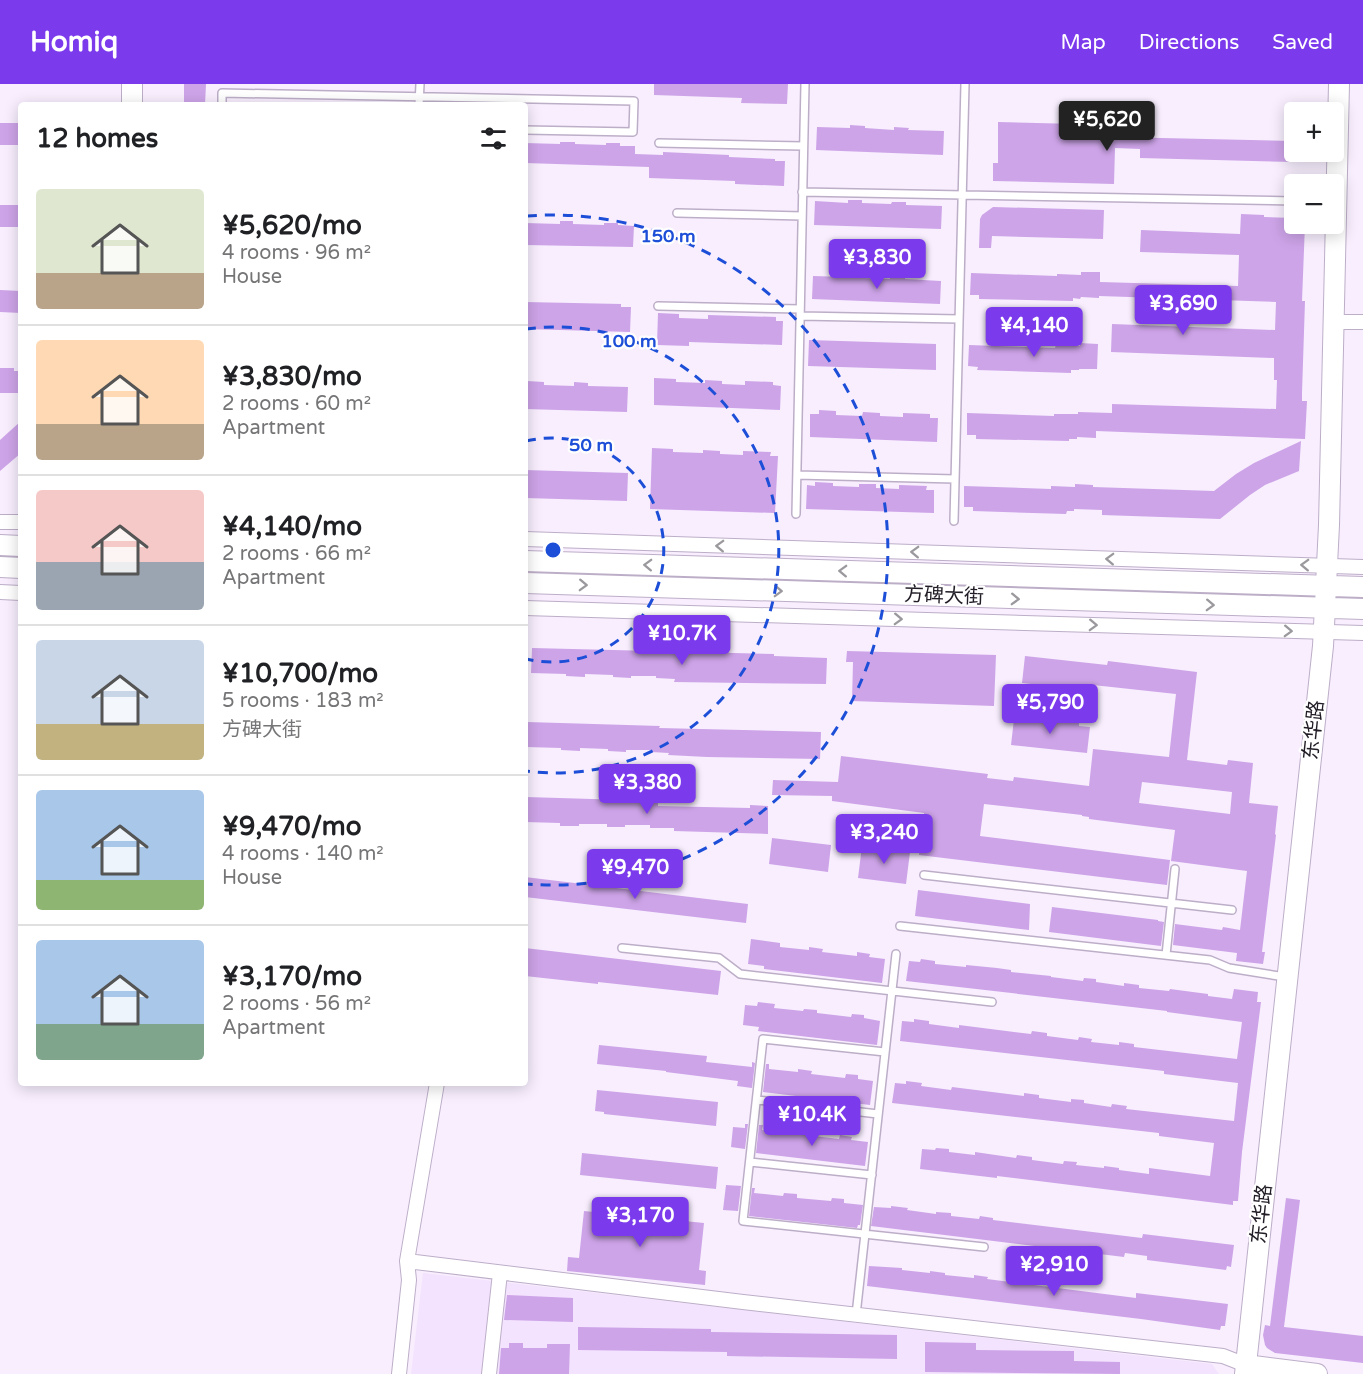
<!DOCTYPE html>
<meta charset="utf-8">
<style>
body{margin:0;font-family:"Varela Round","Noto Sans SC",sans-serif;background:#f6f6f6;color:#202124;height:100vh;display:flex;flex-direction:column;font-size:22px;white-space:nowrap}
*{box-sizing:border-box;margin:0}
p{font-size:20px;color:#757577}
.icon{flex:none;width:33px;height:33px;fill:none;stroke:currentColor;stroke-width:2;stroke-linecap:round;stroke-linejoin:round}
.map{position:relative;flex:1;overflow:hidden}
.drawer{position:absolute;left:18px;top:18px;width:510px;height:984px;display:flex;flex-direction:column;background:#fff;border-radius:6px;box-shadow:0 3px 15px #0003}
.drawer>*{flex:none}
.fabs{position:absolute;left:1284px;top:18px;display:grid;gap:12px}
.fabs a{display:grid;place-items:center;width:60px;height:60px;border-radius:6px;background:#fff;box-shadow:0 3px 15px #0003;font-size:30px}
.price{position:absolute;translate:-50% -51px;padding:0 14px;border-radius:6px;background:#7c3aed;color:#fff;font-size:20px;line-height:39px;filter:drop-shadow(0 2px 3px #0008)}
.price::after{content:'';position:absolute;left:50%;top:36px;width:18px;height:14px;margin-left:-9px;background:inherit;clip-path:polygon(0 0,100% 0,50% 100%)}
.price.active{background:#222;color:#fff}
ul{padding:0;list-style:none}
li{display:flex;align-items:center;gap:18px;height:150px;padding:0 18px}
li+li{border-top:2px solid #e0e0e0}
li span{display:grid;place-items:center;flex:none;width:168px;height:120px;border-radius:6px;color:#555}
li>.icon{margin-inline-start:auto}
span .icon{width:72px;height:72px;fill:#fffc;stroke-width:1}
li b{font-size:26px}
h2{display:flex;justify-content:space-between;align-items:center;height:72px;padding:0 18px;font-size:26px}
header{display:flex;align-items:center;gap:36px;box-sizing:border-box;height:84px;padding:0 30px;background:#7c3aed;color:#fff}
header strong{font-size:28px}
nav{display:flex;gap:33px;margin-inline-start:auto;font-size:21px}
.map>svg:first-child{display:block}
.built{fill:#f3e3fe}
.building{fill:#cda4e8;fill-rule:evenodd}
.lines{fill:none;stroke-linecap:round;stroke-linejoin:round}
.lane-casing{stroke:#bdaec8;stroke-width:10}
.street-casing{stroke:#bdaec8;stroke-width:16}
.secondary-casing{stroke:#bdaec8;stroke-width:22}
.lane{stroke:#fff;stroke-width:7}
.street{stroke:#fff;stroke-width:14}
.secondary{stroke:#fff;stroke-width:20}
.oneway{stroke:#9b999d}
.ring{fill:none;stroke:#1d4ed8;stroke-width:3;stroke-dasharray:10 8}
.labels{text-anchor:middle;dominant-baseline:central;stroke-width:4.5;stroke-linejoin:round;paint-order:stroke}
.street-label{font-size:20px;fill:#211c25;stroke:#fff}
.centre{fill:#1d4ed8;stroke:#fff;stroke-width:3}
.ring-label{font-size:18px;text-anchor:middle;font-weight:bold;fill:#1d4ed8;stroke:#fff;stroke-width:4.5;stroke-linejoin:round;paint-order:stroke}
</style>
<header>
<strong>Homiq</strong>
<nav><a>Map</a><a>Directions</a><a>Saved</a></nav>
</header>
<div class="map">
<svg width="1363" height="1290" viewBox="0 0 1363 1290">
<rect width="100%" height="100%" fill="#f8eefe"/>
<path class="built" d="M423,1189l789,91 7,10h-808z"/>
<path class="building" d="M184,0h22l-1,21h-21z
M654,0h134l-1,20 -46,-1 1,-5 -88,-3z
M998,38l120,3v12l176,4v21l-154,-4v-9l-25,-1 -1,36 -121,-3v-18h5z
M0,39h21v22h-21z
M850,41l15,1v2l29,2v-3l15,1 -1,2 36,1 -1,24 -127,-5 1,-23 33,1z
M560,58h15v2l31,1v-2h14v3h15v8l28,1v-3l66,3v2l46,2v2h10l-1,25 -49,-2v-3l-86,-3v-11l-124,-4v-20l35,1z
M848,116h14v3l29,1 1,-2h14v3l36,1 -1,23 -127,-4 1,-24 33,2z
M0,121h21v22h-21z
M993,123l111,3 -1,29 -111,-3 -1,12h-12l1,-29 2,-4z
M1241,130l23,1v2l30,1v6h11l-3,77h3l-3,92v8h5l-2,38 -209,-8v7l-19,-1v2h-8v2l-93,-2v-4h-9v-22l87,3v-2h24v-2l34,1v-9l164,5 1,-29h-3v-22l-163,-6 1,-28 163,6 1,-28 -177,-6v2l-18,-1 -1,2 -7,-1v3l-94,-2v-4h-9l1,-22 86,3v-2l24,1v-3h19v10l138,4 1,-31 -99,-3 1,-22 99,4z
M560,137h13v3l31,1v-2h14v2l16,1 -1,21 -108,-2v-22l35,1z
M846,191h15v3l29,1v-3l15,1v2l36,2 -1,23 -128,-5 1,-23 33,1z
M0,206l21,1v22l-21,-1z
M525,218l96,2v3h10l-1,25 -105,-3z
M658,229l21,1v4l29,1v-4l68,2v4h7l-1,24 -93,-3v4l-32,-1z
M809,256l127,4v26l-128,-4z
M1080,259l18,1 -1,25h-18v1h-8v3l-94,-3 1,-3 -10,-1 1,-21 86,3 1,-3 24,1z
M0,284h14v3h7v22h-21z
M654,294l22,1v3l29,1v-3l17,1v3l23,1v-4l28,1v3l8,1 -1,24 -126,-5z
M527,297l17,1v3l30,1v-4l14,1v3l40,1 -1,25 -102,-3v-24h2z
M819,326l17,1v4l26,1 1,-4 17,1v3l23,1v-4l27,1v4h8l-1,24 -127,-5v-23h9z
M21,337v32l-21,18v-31z
M1301,357l-2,30 -34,14 -15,10 -30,24 -118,-4v-5l-28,-1v2h-7l-1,3 -93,-3v-4h-9v-21l87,3v-3l24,1v-3l18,1v2l121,4 22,-17 18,-11z
M652,364l21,1v3l30,1v-3l17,1v3l23,1v-4l28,1 -1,4h8l-3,57 -125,-4z
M525,386l103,3 -1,28 -102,-3z
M815,398l18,1v3l26,1v-3h17v4l23,1v-4l28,1 -1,4h8v23l-128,-4 1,-24 8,1z
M532,564l242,6v2l53,2 -1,26 -152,-2 1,-3 -19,-1v-2h-25v2l-18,-1v-2l-28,-1v3l-19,-1v-2l-35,-1z
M847,567l149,4 -2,51 -142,-5 1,-39h-7z
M1025,572l82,9 1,-4 89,11 -10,88 40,5 1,-5 25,3 -4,40 29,3 -3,28 1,1 -14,117h3l-2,12 -27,-3 1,-8 -64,-8 2,-21 47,6 1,-3 17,3 7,-59 -76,-10 4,-31 -86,-11v-2l-7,-1v-1l-98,-11 -4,32 190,24 -3,25 -248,-30 5,-42 -92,-12v-5l-60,-1 1,-15 65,2 3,-26 147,18 -1,4 26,3 1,-4 75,9 4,-37 76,8 7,-63 -83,-9v6l-71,-8zM1142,698l90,10 -2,22 -91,-11z
M1022,632l57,7v3l11,1 -3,26 -76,-8 3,-26 8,1z
M527,638l133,4 -1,2 162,4 -1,27 -113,-2 -39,-2 1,-2 -18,-1v-2h-25v2l-18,-1v-2l-28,-1v3l-19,-1v-2l-35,-1z
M526,713l132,4v5l92,2v-3l18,1v28l-94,-3v-3h-24v-3h-25v2h-18v-3h-28v2h-19v-3l-35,-1z
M772,754l59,7 -3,27 -59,-8z
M862,762l48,6 -4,32 -48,-6z
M525,793l223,27 -2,19 -221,-26z
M918,806l112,14 -1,26 -114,-14z
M1052,823l106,13v1l6,1 -3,24 -112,-14z
M751,855l29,4v4l29,3v-3l14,2 -1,3 35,4v-4l13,2 -1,3 16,2 -3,24 -118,-14v-3l-16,-2z
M525,864l196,23 -3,24 -120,-13v2l-73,-8z
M921,875l14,2v3l31,3v-2l31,3 14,2v2l40,4v1l32,4 1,-3 12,1v3l28,4v-3l15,2v3l30,3 1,-2 38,5v2l24,3 2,-10 24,3 -1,10h4l-19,150 -4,49h-5v4l-236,-29v2l-77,-9 2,-20 13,1 1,-2 13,1v3l26,3v-3l41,6 1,-3 15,2v3l31,4 1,-3 13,1 -1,3 28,3v-2l15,2v2l30,4v-6l61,8 4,-33 -55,-7v-3l-267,-30 3,-20 11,1v-3l16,2 -1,3 30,4 1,-3 72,9v-3l15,2v3l32,4v-3l13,1v3l27,4 1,-3 15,2 -1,3 108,12 4,-38 -74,-9v-3l-264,-30 2,-20 12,1v-3l15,2v3l30,4v-3l72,9 1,-3 15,2v3l31,4 1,-3 13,2 -1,3 28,3v-3l15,2v3l103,12 5,-37 -75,-10v-1l-261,-30 3,-20 11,1z
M758,918l17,2 -1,4 29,3 1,-2 13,1v3l34,4 1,-3 12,1v3l16,3 -3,24 -119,-14 1,-4 -16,-2 2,-20 12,1z
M599,961l108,11 -1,6 46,5v-5l3,1 -3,25 -15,-2 1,-5 -72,-9v-1l-69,-7z
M766,980h3v5l29,3v-3l14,2 -1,3 34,4 1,-4 12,1v4l15,2 -3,24 -107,-13z
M597,1006l121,12 -2,24 -112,-12v-2l-9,-1z
M745,1040h3l-3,25 -14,-2 2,-20 12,1z
M759,1041h4l-1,5 29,3v-3l14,1v4l34,4 1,-4 12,2 -1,3 17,2 -3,24 -109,-13z
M582,1069l136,14 -2,22 -136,-14z
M726,1101l15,1 -3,25 -15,-1z
M752,1104h3l-1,5 29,3 1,-3 13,1v4l34,3 1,-3 12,1v4l19,2 -3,20h-2l-1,3 -108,-12z
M1286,1114l14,2 -16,127 79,9v27l-88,-10 -8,-5 -2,-3 -2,-10 2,-10 5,1z
M891,1122l17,2 -1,2 29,4v-2l15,1v3l28,3 1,-3 13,2v2l149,18 1,-4 91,11 -3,22 -4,-1 -1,4 -79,-10v-4l-22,-3 -1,4 -253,-31 3,-19 17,1z
M584,1127l120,12 -5,47 7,1 -1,14 -138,-14 1,-14 11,1z
M869,1182l33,2v2l28,3v-2l15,2v2l29,3v-3l14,2 -1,2 149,19v-5l92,11 -3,22h-4l-1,4 -79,-11 -274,-33z
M507,1211l66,3v24l-69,-2z
M578,1243l133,2v3l186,3v24l-170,-3v-4l-149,-2z
M925,1258l51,1v7l98,1v10l46,1v12l-195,-2z
M509,1259h14v5h24v-4h23l-1,30h-70l2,-26h8z"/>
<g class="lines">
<g class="lane-casing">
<path id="lane" d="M222,21v-12l412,8 -1,31 -108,-2
M419,21l1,-21
M659,59l144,3
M802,108l492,9
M677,129l125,3
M658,222l142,3
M800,232l159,3
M797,391l158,4
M796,430l9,-430
M954,437l11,-437
M924,791l308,35
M900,842l310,34 19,8 56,9
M622,864l97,10 21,16 252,28
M1166,871l9,-86
M885,968l-122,-13 -20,182 241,26
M757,1016l121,14
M750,1078l122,13
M856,1231l40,-361"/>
</g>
<g class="street-casing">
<path id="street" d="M1334,238h29
M0,438h21
M525,455l838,28
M0,508l21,1
M525,524l838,25
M407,1177l336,41 480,54 23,9
M399,1290l10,-94 -2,-19 30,-178
M489,1290l11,-101"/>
</g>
<g class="secondary-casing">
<path id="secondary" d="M132,21v-21
M0,461l21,1
M525,477l838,26
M0,483l21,1
M525,499l838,26
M1246,1281l71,9
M1245,1290l78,-728 6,-121 10,-441"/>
</g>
<use href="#lane" class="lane"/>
<use href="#street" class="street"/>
<use href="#secondary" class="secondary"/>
</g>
<defs><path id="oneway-chevron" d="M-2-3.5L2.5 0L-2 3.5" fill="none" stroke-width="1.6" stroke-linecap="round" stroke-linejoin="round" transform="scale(1.5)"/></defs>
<g class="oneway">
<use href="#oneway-chevron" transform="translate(720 462) rotate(-178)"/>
<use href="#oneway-chevron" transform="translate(915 468) rotate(-178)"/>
<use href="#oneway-chevron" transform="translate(1110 475) rotate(-178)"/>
<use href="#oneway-chevron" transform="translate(648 481) rotate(-178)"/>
<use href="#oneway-chevron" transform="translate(1305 481) rotate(-178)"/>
<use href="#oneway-chevron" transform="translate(843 487) rotate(-178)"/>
<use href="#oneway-chevron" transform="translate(583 501) rotate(2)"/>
<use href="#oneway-chevron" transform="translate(778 507) rotate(2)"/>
<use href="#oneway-chevron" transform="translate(1015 515) rotate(2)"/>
<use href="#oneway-chevron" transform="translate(1210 521) rotate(2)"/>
<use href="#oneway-chevron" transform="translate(898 535) rotate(2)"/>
<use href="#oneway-chevron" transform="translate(1093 541) rotate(2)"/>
<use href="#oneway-chevron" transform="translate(1288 547) rotate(2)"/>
</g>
<g class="ring">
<path d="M526 357A112 112 0 1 1 526 575"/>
<path d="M526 245A223 223 0 1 1 526 687"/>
<path d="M527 132A335 335 0 1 1 527 800"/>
</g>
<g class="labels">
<g class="street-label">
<text transform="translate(944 512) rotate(2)">方碑大街</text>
<text transform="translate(1314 646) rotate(-84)">东华路</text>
<text transform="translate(1262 1130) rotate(-84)">东华路</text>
</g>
</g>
<circle cx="553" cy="466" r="9" class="centre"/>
<g class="ring-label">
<text x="668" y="158">150 m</text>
<text x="629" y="263">100 m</text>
<text x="591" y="367">50 m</text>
</g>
</svg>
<div class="fabs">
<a>+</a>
<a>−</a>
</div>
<b class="price active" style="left:1107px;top:68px">¥5,620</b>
<b class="price" style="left:877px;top:206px">¥3,830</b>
<b class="price" style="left:1183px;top:252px">¥3,690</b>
<b class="price" style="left:1034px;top:274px">¥4,140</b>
<b class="price" style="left:682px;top:582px">¥10.7K</b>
<b class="price" style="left:1050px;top:651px">¥5,790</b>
<b class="price" style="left:647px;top:731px">¥3,380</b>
<b class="price" style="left:884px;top:781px">¥3,240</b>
<b class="price" style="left:635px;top:816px">¥9,470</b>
<b class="price" style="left:812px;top:1063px">¥10.4K</b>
<b class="price" style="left:640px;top:1164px">¥3,170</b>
<b class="price" style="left:1054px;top:1213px">¥2,910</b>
<section class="drawer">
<h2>12 homes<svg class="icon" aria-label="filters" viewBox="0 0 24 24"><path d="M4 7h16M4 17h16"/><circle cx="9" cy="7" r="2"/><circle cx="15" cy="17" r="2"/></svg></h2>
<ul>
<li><span style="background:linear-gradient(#dfe7d0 70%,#b9a48a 0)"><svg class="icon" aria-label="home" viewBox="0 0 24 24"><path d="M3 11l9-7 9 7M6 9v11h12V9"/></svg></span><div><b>¥5,620/mo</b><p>4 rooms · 96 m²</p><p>House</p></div></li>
<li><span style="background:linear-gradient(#ffd9b3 70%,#b9a48a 0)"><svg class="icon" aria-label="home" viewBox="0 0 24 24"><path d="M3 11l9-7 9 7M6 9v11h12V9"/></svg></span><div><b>¥3,830/mo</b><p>2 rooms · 60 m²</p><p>Apartment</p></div></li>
<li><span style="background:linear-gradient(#f6c9c9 60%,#9aa5b1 0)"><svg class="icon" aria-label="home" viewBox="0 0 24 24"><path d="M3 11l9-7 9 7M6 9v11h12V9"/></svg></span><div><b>¥4,140/mo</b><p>2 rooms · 66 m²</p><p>Apartment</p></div></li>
<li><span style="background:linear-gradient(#c9d6e8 70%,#c2b280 0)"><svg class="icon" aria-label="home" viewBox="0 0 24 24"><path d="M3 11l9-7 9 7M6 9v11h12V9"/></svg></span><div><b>¥10,700/mo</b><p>5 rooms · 183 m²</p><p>方碑大街</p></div></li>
<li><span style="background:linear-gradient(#a9c7e8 75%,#8fb573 0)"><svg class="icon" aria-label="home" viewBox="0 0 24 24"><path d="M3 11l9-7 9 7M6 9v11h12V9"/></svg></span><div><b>¥9,470/mo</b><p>4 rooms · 140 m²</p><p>House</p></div></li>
<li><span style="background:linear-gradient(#a9c7e8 70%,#7fa58c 0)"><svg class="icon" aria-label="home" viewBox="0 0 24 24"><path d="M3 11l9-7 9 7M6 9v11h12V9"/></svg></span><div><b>¥3,170/mo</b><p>2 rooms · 56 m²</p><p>Apartment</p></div></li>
</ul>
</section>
</div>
